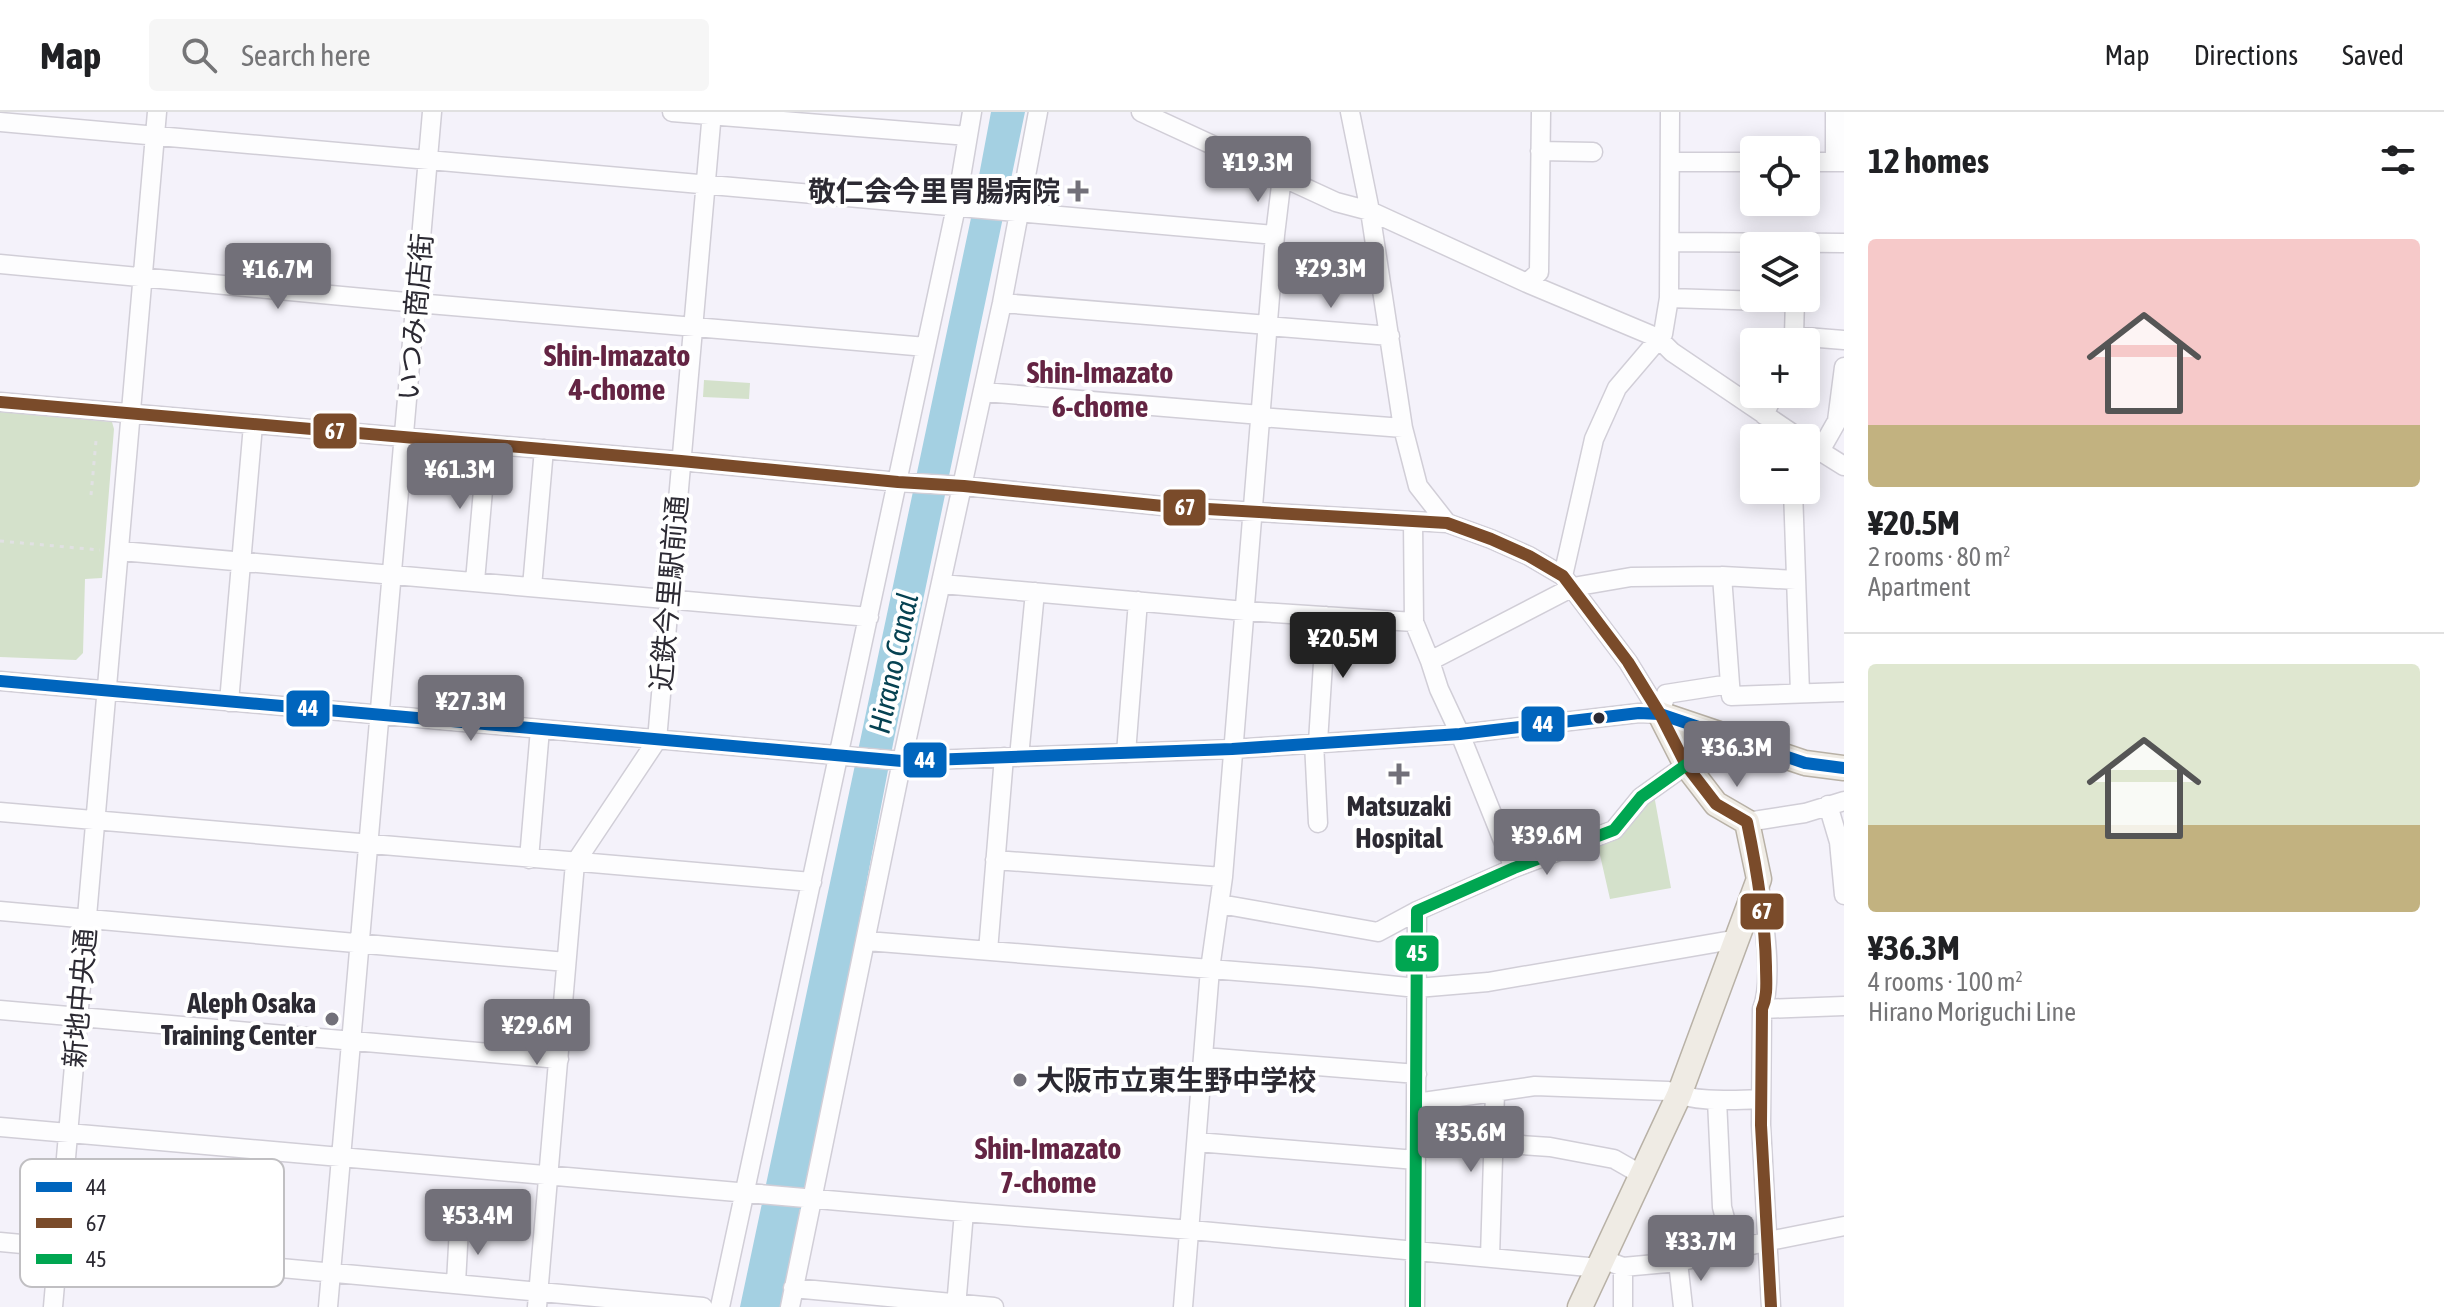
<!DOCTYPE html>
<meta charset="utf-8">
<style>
body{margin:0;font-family:"Asap Condensed","Noto Sans JP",sans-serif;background:#f6f6f6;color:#202124;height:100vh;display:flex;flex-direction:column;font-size:30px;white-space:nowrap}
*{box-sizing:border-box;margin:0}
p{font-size:26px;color:#757577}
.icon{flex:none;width:44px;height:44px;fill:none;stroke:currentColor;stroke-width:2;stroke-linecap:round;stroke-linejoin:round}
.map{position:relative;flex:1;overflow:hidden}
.side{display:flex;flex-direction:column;background:#fff;width:600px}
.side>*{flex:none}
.tools{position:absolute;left:1740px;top:24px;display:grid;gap:16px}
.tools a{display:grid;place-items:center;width:80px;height:80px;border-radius:8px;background:#fff;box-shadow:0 4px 20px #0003;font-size:40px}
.price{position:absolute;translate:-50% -68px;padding:0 18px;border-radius:8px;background:#727079;color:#fff;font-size:26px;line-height:52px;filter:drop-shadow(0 2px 4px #0008)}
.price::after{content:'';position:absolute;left:50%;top:48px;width:24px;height:18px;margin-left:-12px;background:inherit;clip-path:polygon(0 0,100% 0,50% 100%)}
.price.selected{background:#222;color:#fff}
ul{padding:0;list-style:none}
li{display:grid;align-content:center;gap:16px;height:424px;padding:0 24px}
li+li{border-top:2px solid #e0e0e0}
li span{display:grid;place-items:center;height:248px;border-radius:8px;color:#555}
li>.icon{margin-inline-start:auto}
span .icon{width:144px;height:144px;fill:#fffc;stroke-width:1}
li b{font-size:34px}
h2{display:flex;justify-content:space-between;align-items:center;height:96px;padding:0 24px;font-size:34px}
header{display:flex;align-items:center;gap:48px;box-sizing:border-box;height:112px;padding:0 40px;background:#fff;border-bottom:2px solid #e0e0e0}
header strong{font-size:38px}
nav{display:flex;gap:44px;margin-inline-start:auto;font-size:28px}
.search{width:560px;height:72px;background:#f6f6f6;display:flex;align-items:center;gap:20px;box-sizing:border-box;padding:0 28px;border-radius:8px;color:#757577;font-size:30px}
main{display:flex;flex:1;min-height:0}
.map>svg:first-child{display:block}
.green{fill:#d4e1cb}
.water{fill:#a4d0e2}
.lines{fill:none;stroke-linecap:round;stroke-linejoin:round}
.minor-casing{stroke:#d1ced7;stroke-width:21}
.major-casing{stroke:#b8b1a6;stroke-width:27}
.path{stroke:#e1e1e3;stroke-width:3;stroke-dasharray:4 6;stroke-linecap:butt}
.minor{stroke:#fdfdfe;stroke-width:18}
.major{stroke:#efebe4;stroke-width:24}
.bus-1-casing{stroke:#fff;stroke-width:18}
.bus-2-casing{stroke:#fff;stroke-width:18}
.bus-3-casing{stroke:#fff;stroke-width:18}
.bus-1{stroke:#0065bd;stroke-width:12}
.bus-2{stroke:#7a4b2a;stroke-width:12}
.bus-3{stroke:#00a651;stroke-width:12}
.poi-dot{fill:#727079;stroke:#fff;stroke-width:3}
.bus-dot{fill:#2c2a33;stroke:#fff;stroke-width:3}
.labels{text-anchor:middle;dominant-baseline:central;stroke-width:8;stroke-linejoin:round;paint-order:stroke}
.poi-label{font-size:28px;font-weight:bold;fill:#2c2a33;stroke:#fff;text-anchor:end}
.street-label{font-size:28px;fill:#2c2a33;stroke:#fff}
.neighbourhood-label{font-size:30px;font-weight:bold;fill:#642443;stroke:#fff}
.water-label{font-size:30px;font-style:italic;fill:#064252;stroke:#fff}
.key{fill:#fff;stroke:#c0bfc2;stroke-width:2}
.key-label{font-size:22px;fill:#2c2a33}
.line-badge{stroke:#fff;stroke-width:3}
.badge-label{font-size:22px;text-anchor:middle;font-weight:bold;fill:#fff}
</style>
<header>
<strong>Map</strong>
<div class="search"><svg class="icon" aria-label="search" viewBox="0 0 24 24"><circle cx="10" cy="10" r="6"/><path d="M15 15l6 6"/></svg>Search here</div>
<nav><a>Map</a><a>Directions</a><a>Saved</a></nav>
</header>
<main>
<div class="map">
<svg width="1844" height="1195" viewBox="0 0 1844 1195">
<rect width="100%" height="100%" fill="#f4f2fa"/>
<path class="green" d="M704,268l46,3 -1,16 -46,-2z
M0,300l112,10 2,7 -12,149 -17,1 -2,74 -7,7 -76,-3z
M1654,683l17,93 -61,11 -13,-57z"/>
<path class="water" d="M991,0h34l-132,632 -84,439 -28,124h-41l231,-1089z"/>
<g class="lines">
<g class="minor-casing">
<path id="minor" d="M672,0l296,24
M1141,0l195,90 34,9 157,72 131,55 14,14 127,86
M1350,0l20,99 33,217 15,58 29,37
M1835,0v50
M0,10l1275,113
M1540,39l53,1
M1670,50h84
M1806,50h38
M1670,130l174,1
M0,152l417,39 509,44
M1527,171l12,-11 2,-160
M1669,186l126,4
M1795,186l-1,38 50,4
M1002,191l266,22
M1268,214l122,10
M984,280l277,23
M0,290l681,59 217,21 66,4 209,21 274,16 44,16 38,17 34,20 65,86 32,52
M1764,303l10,-21
M1261,305l142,11
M1812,334l32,20
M1820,339l17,-30 7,-54
M1793,378l7,203
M1413,410l1,100 16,39 9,28 21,45 54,134
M121,439l748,66
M1563,464l31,-137 23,-51 46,-54 6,-36 1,-186
M1722,464l8,108
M475,469l12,-136
M942,472l303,27 169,11
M532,475l12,-138
M1430,549l143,-74 58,-10 91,-1 74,4
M0,569l902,80 330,-12 228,-15 179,-21 21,1
M229,590l24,-277
M1660,602l6,-20 64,-10 1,12 113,-4
M1314,630l4,81
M1318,630l8,-126
M1126,641l12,-152
M1019,645l16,-165
M1828,693l11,37 5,53
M0,700l812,70
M1747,710l58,-9 39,-12
M529,747l11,-130
M995,748l228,17
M1759,771c4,33 15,97 3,126l-1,116 10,182
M1220,792l158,28 39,-21
M0,799l566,51
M867,829l443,36 107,11 71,-6 250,-43
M988,839l16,-194
M1762,897l82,-3
M0,898l559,49
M1204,945l213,17
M1717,988l5,107 11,42
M1416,991l119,-17 133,5c29,12 62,9 93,8
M0,1015l964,85 227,18 408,38
M1197,1030l219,18
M1493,1031l57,4 64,12 28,16
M0,1130l703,65
M1490,1145l5,-165
M1603,1147l20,8 55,-5 91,-21 75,-15
M1678,1150l5,45
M1623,1155v40
M456,1171l3,-55
M793,1176l201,19
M53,1195l104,-1195
M328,1195l104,-1195
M537,1195l38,-444 82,-123 55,-628
M720,1195l236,-1100 16,-95
M790,1195l112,-546 100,-458 36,-191
M956,1195l8,-95
M1183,1195l27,-338 13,-92 52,-642 7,-58
M1415,1195l2,-396 97,-43 100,-38 27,-33 45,-32"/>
</g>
<g class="major-casing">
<path id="major" d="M1660,602l145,49 39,5
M1580,1195l99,-212 80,-216 -12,-57 -31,-18 -30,-39 -26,-51"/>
</g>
<path class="path" d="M91,383l5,-54
M0,429l100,9"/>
<use href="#minor" class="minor"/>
<use href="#major" class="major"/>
<g class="bus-1-casing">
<path id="bus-1" d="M0,569l902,80 330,-12 228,-15 179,-21 21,1 145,49 39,5"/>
</g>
<g class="bus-2-casing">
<path id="bus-2" d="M0,290l681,59 217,21 66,4 209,21 274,16 44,16 38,17 34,20 65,86 32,52 26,51 30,39 31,18c10,48 18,95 19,144 0,15 2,29 -4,43l-1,116 10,182"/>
</g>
<g class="bus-3-casing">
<path id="bus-3" d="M1415,1195l2,-396 97,-43 100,-38 27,-33 45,-32"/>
</g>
<use href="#bus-1" class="bus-1"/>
<use href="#bus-2" class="bus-2"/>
<use href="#bus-3" class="bus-3"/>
</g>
<g class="poi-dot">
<path d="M1074 67h8v8h8v8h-8v8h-8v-8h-8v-8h8z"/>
<path d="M1395 650h8v8h8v8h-8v8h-8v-8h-8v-8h8z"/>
<circle cx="332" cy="907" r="8"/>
<circle cx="1020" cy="968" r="8"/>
</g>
<circle class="bus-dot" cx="1599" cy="606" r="7"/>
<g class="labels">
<g class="poi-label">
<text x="1060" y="79">敬仁会今里胃腸病院</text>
<text x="1399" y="694" text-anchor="middle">Matsuzaki<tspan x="1399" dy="32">Hospital</tspan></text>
<text x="316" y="891">Aleph Osaka<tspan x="316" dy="32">Training Center</tspan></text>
<text x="1036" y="968" text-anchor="start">大阪市立東生野中学校</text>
</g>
<g class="street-label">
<text transform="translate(415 205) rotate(-85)">いつみ商店街</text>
<text transform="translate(669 481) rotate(-85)">近鉄今里駅前通</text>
<text transform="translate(80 886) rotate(-85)">新地中央通</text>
</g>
<g class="neighbourhood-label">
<text x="617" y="243">Shin-Imazato<tspan x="617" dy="34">4-chome</tspan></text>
<text x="1100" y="260">Shin-Imazato<tspan x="1100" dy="34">6-chome</tspan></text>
<text x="1048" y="1036">Shin-Imazato<tspan x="1048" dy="34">7-chome</tspan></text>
</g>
<g class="water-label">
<text transform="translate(893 551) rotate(-78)">Hirano Canal</text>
</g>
</g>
<rect x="20" y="1047" width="264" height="128" rx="12" class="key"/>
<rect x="36" y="1070" width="36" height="10" fill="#0065bd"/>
<rect x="36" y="1106" width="36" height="10" fill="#7a4b2a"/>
<rect x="36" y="1142" width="36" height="10" fill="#00a651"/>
<g class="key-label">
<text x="86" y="1083">44</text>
<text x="86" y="1119">67</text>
<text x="86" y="1155">45</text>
</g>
<g class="line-badge">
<rect x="312" y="300" width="46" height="38" rx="8" fill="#7a4b2a"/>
<rect x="1162" y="376" width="45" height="39" rx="8" fill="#7a4b2a"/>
<rect x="285" y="577" width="46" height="39" rx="8" fill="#0065bd"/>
<rect x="1520" y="593" width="46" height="38" rx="8" fill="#0065bd"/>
<rect x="902" y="629" width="46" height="38" rx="8" fill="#0065bd"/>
<rect x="1739" y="780" width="46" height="39" rx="8" fill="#7a4b2a"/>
<rect x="1394" y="822" width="46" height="39" rx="8" fill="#00a651"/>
</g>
<g class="badge-label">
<text x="335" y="327">67</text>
<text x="1185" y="403">67</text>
<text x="308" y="604">44</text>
<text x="1543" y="620">44</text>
<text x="925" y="656">44</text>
<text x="1762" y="807">67</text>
<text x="1417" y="849">45</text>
</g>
</svg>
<div class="tools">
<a><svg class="icon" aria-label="locate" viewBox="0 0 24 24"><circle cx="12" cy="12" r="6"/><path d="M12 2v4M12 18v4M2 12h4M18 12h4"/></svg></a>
<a><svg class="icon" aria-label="layers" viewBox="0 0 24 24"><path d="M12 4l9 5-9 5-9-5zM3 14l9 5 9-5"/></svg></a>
<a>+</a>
<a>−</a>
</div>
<b class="price" style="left:1258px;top:92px">¥19.3M</b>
<b class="price" style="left:1331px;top:198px">¥29.3M</b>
<b class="price" style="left:278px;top:199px">¥16.7M</b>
<b class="price" style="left:460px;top:399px">¥61.3M</b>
<b class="price selected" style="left:1343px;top:568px">¥20.5M</b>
<b class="price" style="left:471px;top:631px">¥27.3M</b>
<b class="price" style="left:1737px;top:677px">¥36.3M</b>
<b class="price" style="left:1547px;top:765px">¥39.6M</b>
<b class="price" style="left:537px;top:955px">¥29.6M</b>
<b class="price" style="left:1471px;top:1062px">¥35.6M</b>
<b class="price" style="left:478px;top:1145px">¥53.4M</b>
<b class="price" style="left:1701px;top:1171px">¥33.7M</b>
</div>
<section class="side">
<h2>12 homes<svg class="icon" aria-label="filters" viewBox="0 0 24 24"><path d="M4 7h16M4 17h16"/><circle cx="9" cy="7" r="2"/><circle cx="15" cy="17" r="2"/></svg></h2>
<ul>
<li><span style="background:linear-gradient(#f6c9c9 75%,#c2b280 0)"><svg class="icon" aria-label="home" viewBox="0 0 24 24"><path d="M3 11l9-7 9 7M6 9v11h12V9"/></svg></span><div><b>¥20.5M</b><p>2 rooms · 80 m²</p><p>Apartment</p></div></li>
<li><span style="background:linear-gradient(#dfe7d0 65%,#c2b280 0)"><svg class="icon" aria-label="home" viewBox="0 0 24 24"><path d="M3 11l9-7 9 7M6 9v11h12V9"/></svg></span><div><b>¥36.3M</b><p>4 rooms · 100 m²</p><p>Hirano Moriguchi Line</p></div></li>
</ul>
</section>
</main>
